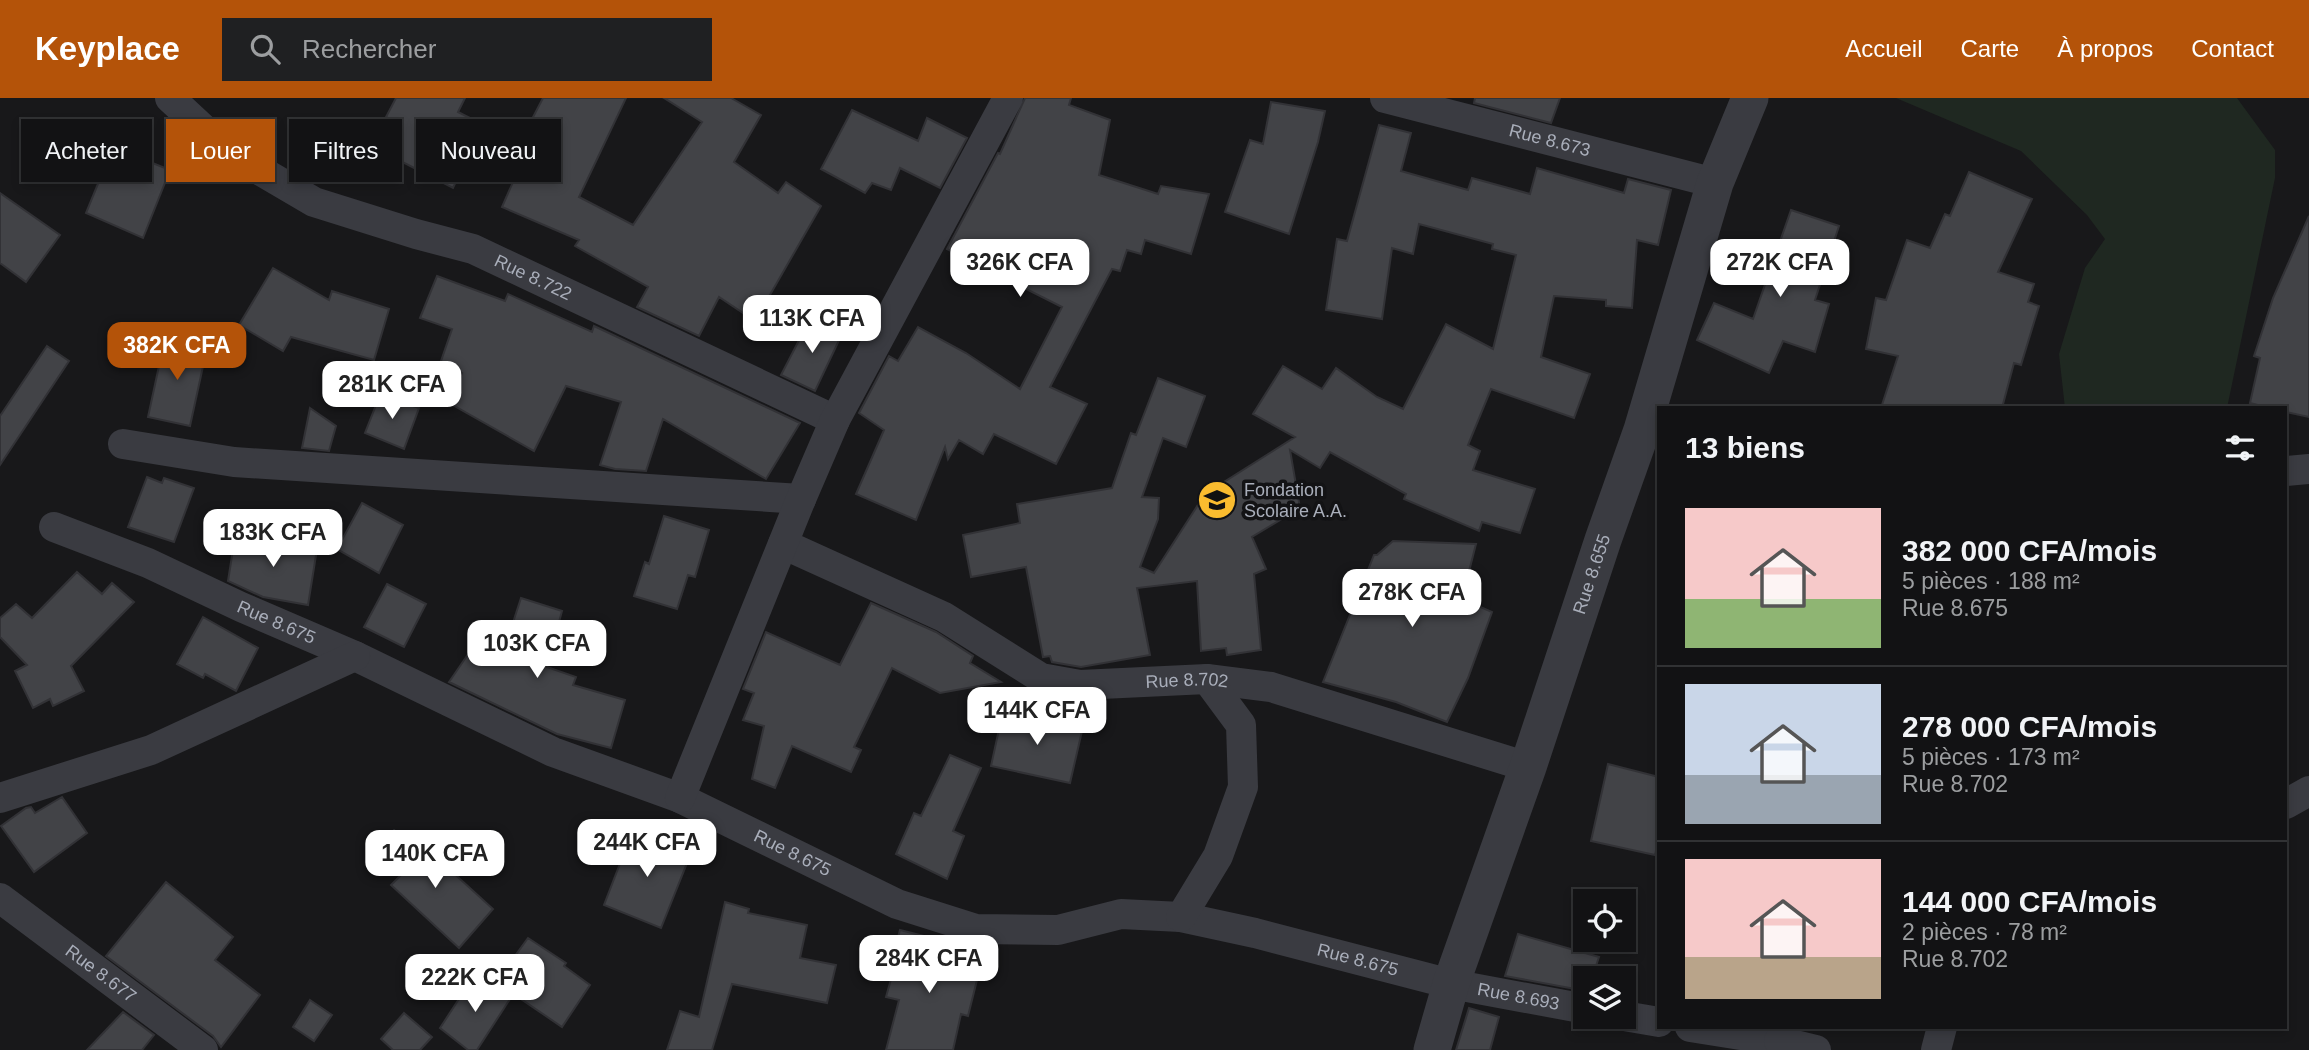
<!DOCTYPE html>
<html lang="fr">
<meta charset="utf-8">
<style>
body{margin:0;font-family:Helvetica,sans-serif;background:#1f2022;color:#f1f3f6;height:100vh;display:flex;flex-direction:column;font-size:26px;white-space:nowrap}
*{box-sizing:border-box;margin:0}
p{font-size:23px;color:#9c9ea0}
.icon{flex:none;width:38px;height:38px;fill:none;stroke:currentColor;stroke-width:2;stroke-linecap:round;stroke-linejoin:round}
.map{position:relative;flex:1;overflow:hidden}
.side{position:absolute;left:1657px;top:308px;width:630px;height:623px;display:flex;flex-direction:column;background:#121214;border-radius:0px;box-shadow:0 4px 10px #0003,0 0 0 2px #313234}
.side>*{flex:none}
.top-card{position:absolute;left:21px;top:21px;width:665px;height:63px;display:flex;gap:14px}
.fabs{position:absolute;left:1573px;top:791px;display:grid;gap:14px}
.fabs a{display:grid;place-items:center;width:63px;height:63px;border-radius:0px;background:#121214;box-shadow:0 4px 10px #0003,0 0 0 2px #313234;font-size:35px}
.price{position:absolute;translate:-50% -60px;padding:0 16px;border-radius:14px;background:#fff;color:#222;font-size:23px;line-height:46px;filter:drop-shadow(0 2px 4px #0008)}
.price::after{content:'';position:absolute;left:50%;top:42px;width:21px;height:16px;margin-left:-10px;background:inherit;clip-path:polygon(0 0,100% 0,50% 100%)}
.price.on{background:#b45309;color:#fff}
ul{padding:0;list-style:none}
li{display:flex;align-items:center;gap:21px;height:175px;padding:0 28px}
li+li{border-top:2px solid #313234}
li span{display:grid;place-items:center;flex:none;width:196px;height:140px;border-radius:0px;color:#555}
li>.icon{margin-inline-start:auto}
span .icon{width:84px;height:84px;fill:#fffc;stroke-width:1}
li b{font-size:30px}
h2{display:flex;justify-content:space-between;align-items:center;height:84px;padding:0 28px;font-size:30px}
.pill{padding:0 24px;border-radius:0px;background:#121214;box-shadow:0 4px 10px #0003,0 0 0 2px #313234;font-size:24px;line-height:63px}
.pill.on{background:#b45309;color:#fff}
header{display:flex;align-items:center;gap:42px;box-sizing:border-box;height:98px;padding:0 35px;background:#b45309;color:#fff}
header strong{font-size:33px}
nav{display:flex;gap:38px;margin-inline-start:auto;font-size:24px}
.search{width:490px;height:63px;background:#1f2022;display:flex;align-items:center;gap:18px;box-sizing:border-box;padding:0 24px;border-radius:0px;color:#9c9ea0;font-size:26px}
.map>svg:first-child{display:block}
.green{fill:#1f2821}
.building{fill:#424347;stroke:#323236;stroke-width:2}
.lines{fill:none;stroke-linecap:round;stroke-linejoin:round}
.minor{stroke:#3a3b41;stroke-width:30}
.tertiary{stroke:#3a3b41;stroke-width:37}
.labels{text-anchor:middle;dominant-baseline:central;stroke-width:7;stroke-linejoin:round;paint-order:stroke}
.street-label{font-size:18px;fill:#a9aeba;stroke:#131315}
.poi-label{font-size:18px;fill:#a9aeba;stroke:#131315;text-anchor:start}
</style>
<header>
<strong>Keyplace</strong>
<div class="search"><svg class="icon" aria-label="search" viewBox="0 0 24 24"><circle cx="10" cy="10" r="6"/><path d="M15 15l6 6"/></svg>Rechercher</div>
<nav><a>Accueil</a><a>Carte</a><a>À propos</a><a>Contact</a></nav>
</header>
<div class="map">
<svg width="2309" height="952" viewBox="0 0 2309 952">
<rect width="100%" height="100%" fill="#18181a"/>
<path class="green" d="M1896,0h341l38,52v28l-48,230h-162l-6,-54 26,-86 20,-29 -18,-24 -66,-64z"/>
<path class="building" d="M396,0h69l-7,14 12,6 -6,15 12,6 -23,49 -74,-38 15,-29 -8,-4z
M543,0h83l-47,99 54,28 69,-103 -38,-24h67l30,17 -27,47 44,31 8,-11 35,24 -66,115 -36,-24 -20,39 -62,-29 11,-20 -73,-41 4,-6 -77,-33 26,-59 -9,-4z
M1025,0h46l-2,7 41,15 -11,55 59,19 3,-8 48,8 -18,60 -46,-14 -4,14 -14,-4 -7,21 -8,-2 -62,118 37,17 -31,60 -62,-30 -11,20 -24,-14 -11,19 -3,-12 -29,73 -60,-26 28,-64 -25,-17 30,-57 9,5 20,-34 48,26 54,36 42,-82 -115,-58 51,-96 2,1z
M1475,0h85l-9,25 -77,-20z
M1271,4l54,9 -7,31 -29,92 -64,-22 25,-72 13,4z
M852,12l66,31 9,-23 40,20 -27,50 -40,-20 -9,22 -19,-7 -7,10 -44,-24z
M1379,27l32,8 -10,38 67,19 4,-12 58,16 7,-26 87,25 4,-14 43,11 -13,55 -21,-5 -5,68 -26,-2v-6l-52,-4 -13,61 49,17 -16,44 -83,-29 -23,56 12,6 -7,19 62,19 -15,44 -38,-11 -3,9 -75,-32 2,-5 -76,-42 -10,16 -30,-18 10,58 -48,29 14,32 -12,5 7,76 -34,5 -1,-7 -25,3 -4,-70 -60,7 13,67 -69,12 -29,-5 -2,-6 -7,1 -17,-90 -55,10 -8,-42 57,-12 -3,-19 95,-16 19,-55 5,2 22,-57 47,18 -19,51 -23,-9 -21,59 17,1 -1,21 -18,48 14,6 51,-79 90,-57 -42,-23 30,-48 39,23 14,-21 41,29 26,12 43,-85 47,25 23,-94 -24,-6 1,-5 -74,-20 -6,30 -21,-6 -10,71 -56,-9 11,-71 10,2z
M113,49l57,23 -27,68 -57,-25z
M1969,74l63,27 -34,73 36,12 -6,18 11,4 -18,59 -7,-2 -12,45h-121l17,-52 -32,-7 10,-51 10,2 21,-60 23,8 15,-34 5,2z
M0,95l60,42 -34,47 -26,-19z
M1791,112l48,16 -24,74 14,4 -14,48 -32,-11 -14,32 -72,-33 17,-37 39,16z
M2309,118v201l-23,-5v-4h-17l-19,-5 10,-45 -6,-2 19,-58z
M273,170l56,32 3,-9 57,18 -15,51 -83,-23 -8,14 -44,-26z
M437,178l68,25 3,-7 84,38 2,-6 206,97 -34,56 -103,-60 -17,52 -31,-2 -15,-4 21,-63 -55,-16 -32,65 -83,-47 11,-31 -22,-9 12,-35 -32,-11z
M810,221l32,15 -27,57 -34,-16z
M165,240l42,10 -17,78 -42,-9z
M47,248l22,15 -69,104v-49z
M380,297l39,13 -15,41 -39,-16z
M310,310l26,18 -7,25 -27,-3z
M147,379l15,6 2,-5 30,10 -20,54 -46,-15z
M362,405l41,22 -24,48 -42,-24z
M664,418l45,14 -14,47 -7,-2 -11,34 -43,-13 11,-34 4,2z
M235,439l21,3 1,-3 60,12 -9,56 -45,-8 -35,-16z
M1393,443l83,3 -14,55 30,13 -24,66 -21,44 -51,-20 -73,-20 51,-127h3z
M77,474l25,22 10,-11 22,19 -63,64 13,25 -31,15 -3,-7 -17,9 -18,-37 12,-6 -27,-28v-19l16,-14 16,14z
M387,486l39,20 -22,43 -40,-20z
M521,500l41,13 -15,56 29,10 -3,8 52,15 -14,48 -54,-14 -108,-52 35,-51 22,13z
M871,505l65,29 37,24 -3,7 31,19 -61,11 -48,-25 -38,79 7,3 -10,22 -59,-26 -17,42 -23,-9 12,-53 -21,-6 11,-27 -11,-4 23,-57 74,33z
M203,519l55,31 -22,43 -31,-17 -2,4 -26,-14z
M1003,613l68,14 11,6 -12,52 -79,-17z
M950,657l31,13 -28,63 11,5 -17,43 -51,-25 18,-41 7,3z
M1608,666l51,13v61l-4,17 -64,-14z
M62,699l25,36 -53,39 -33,-46 25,-18 5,-1 4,6z
M394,732l27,24 5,-6 67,61 -34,39 -68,-63 13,-13 -27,-25z
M633,732l54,23v10l-26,65 -57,-23z
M166,784l67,55 -18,23 45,35 -39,52 -8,-11 -107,-80z
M725,804l24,7 -1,4 59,12 -7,33 36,7 -9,38 -95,-19 -20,66h-45l13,-39 19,6z
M900,832l36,9 -3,13 48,12 -13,52 -7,-2 -8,36h-67l13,-50 -13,-3 12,-43 -4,-2z
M1518,836l81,23 -7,21h-6v13l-81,-15z
M528,840l38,25 -2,3 26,19 -28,42 -66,-45z
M474,878l36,23 -33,51h-9l-28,-22z
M310,902l22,15 -18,26 -21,-14z
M1469,910l30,9 -9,33h-34z
M123,914l31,23 -12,15h-55z
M404,915l28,24 -12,13h-27l-12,-11z"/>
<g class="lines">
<g class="minor">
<path id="s1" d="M170,0l57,53 87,51 102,32 57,15 362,171"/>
<path id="s2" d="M1385,0l330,85"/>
<path d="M123,346l111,18 567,37"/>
<path d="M2286,373l23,-2"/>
<path id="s3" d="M54,429l94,36 93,44 114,49 198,96 127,46 217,106 79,25 82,1 63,-16 60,3 74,16 196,51 135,25"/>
<path id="s4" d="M783,446l161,73 97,61 39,7 127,-6 64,8 257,80"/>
<path d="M0,700l151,-48 204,-94"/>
<path d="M680,700l121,-299 34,-79 173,-322"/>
<path d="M2286,706l23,-13"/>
<path id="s5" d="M0,800l203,152"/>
<path d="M1181,819l37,-61 25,-69 -2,-62 -34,-46"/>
<path d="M1624,918l35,6"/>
<path d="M1690,929l89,14 -4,9"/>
<path d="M1779,943l37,9"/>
<path d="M1936,952l6,-23"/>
</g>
<path class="tertiary" id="s6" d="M1432,952l19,-66 77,-217 75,-227 39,-110 73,-247 35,-85"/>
</g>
<defs>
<g id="school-disc" transform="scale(2.0125)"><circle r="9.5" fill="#fabc2f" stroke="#131315"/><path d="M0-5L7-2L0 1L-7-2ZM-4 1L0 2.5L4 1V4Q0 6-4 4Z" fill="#111"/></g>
</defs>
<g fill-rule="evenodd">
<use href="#school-disc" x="1217" y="402"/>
</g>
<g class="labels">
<g class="street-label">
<text stroke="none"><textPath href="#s2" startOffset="170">Rue 8.673</textPath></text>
<text stroke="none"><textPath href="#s1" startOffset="411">Rue 8.722</textPath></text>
<text stroke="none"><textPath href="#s6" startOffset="502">Rue 8.655</textPath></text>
<text stroke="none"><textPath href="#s3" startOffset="242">Rue 8.675</textPath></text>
<text stroke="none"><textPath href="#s4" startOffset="438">Rue 8.702</textPath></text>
<text stroke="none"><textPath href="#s3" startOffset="808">Rue 8.675</textPath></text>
<text stroke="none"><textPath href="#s3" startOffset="1396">Rue 8.675</textPath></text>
<text stroke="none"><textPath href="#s5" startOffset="126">Rue 8.677</textPath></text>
<text stroke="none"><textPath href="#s3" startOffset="1561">Rue 8.693</textPath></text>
</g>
<g class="poi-label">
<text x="1244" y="392">Fondation<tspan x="1244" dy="21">Scolaire A.A.</tspan></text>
</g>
</g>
</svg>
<div class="fabs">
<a><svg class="icon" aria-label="locate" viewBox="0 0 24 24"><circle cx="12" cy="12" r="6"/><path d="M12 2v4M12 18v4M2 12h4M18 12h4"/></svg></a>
<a><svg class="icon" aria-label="layers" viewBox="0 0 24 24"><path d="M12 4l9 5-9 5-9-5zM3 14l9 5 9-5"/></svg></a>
</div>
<b class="price" style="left:1020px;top:201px">326K CFA</b>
<b class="price" style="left:1780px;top:201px">272K CFA</b>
<b class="price" style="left:812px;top:257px">113K CFA</b>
<b class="price on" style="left:177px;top:284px">382K CFA</b>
<b class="price" style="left:392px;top:323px">281K CFA</b>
<b class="price" style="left:273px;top:471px">183K CFA</b>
<b class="price" style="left:1412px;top:531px">278K CFA</b>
<b class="price" style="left:537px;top:582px">103K CFA</b>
<b class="price" style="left:1037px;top:649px">144K CFA</b>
<b class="price" style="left:647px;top:781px">244K CFA</b>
<b class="price" style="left:435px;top:792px">140K CFA</b>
<b class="price" style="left:929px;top:897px">284K CFA</b>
<b class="price" style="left:475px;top:916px">222K CFA</b>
<div class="top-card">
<a class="pill">Acheter</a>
<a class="pill on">Louer</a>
<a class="pill">Filtres</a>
<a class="pill">Nouveau</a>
</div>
<section class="side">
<h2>13 biens<svg class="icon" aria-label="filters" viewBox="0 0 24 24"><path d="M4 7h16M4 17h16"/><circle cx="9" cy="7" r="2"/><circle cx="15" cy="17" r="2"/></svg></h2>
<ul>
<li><span style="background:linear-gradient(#f6c9c9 65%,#8fb573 0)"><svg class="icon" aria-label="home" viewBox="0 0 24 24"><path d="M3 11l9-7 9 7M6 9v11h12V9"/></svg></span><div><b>382 000 CFA/mois</b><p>5 pièces · 188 m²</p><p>Rue 8.675</p></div></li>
<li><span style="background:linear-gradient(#c9d6e8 65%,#9aa5b1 0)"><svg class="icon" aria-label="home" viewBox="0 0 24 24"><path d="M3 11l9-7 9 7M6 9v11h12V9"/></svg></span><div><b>278 000 CFA/mois</b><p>5 pièces · 173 m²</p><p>Rue 8.702</p></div></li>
<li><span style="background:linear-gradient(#f6c9c9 70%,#b9a48a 0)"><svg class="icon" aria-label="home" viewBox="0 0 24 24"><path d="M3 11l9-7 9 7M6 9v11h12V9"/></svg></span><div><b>144 000 CFA/mois</b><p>2 pièces · 78 m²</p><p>Rue 8.702</p></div></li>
</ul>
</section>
</div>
